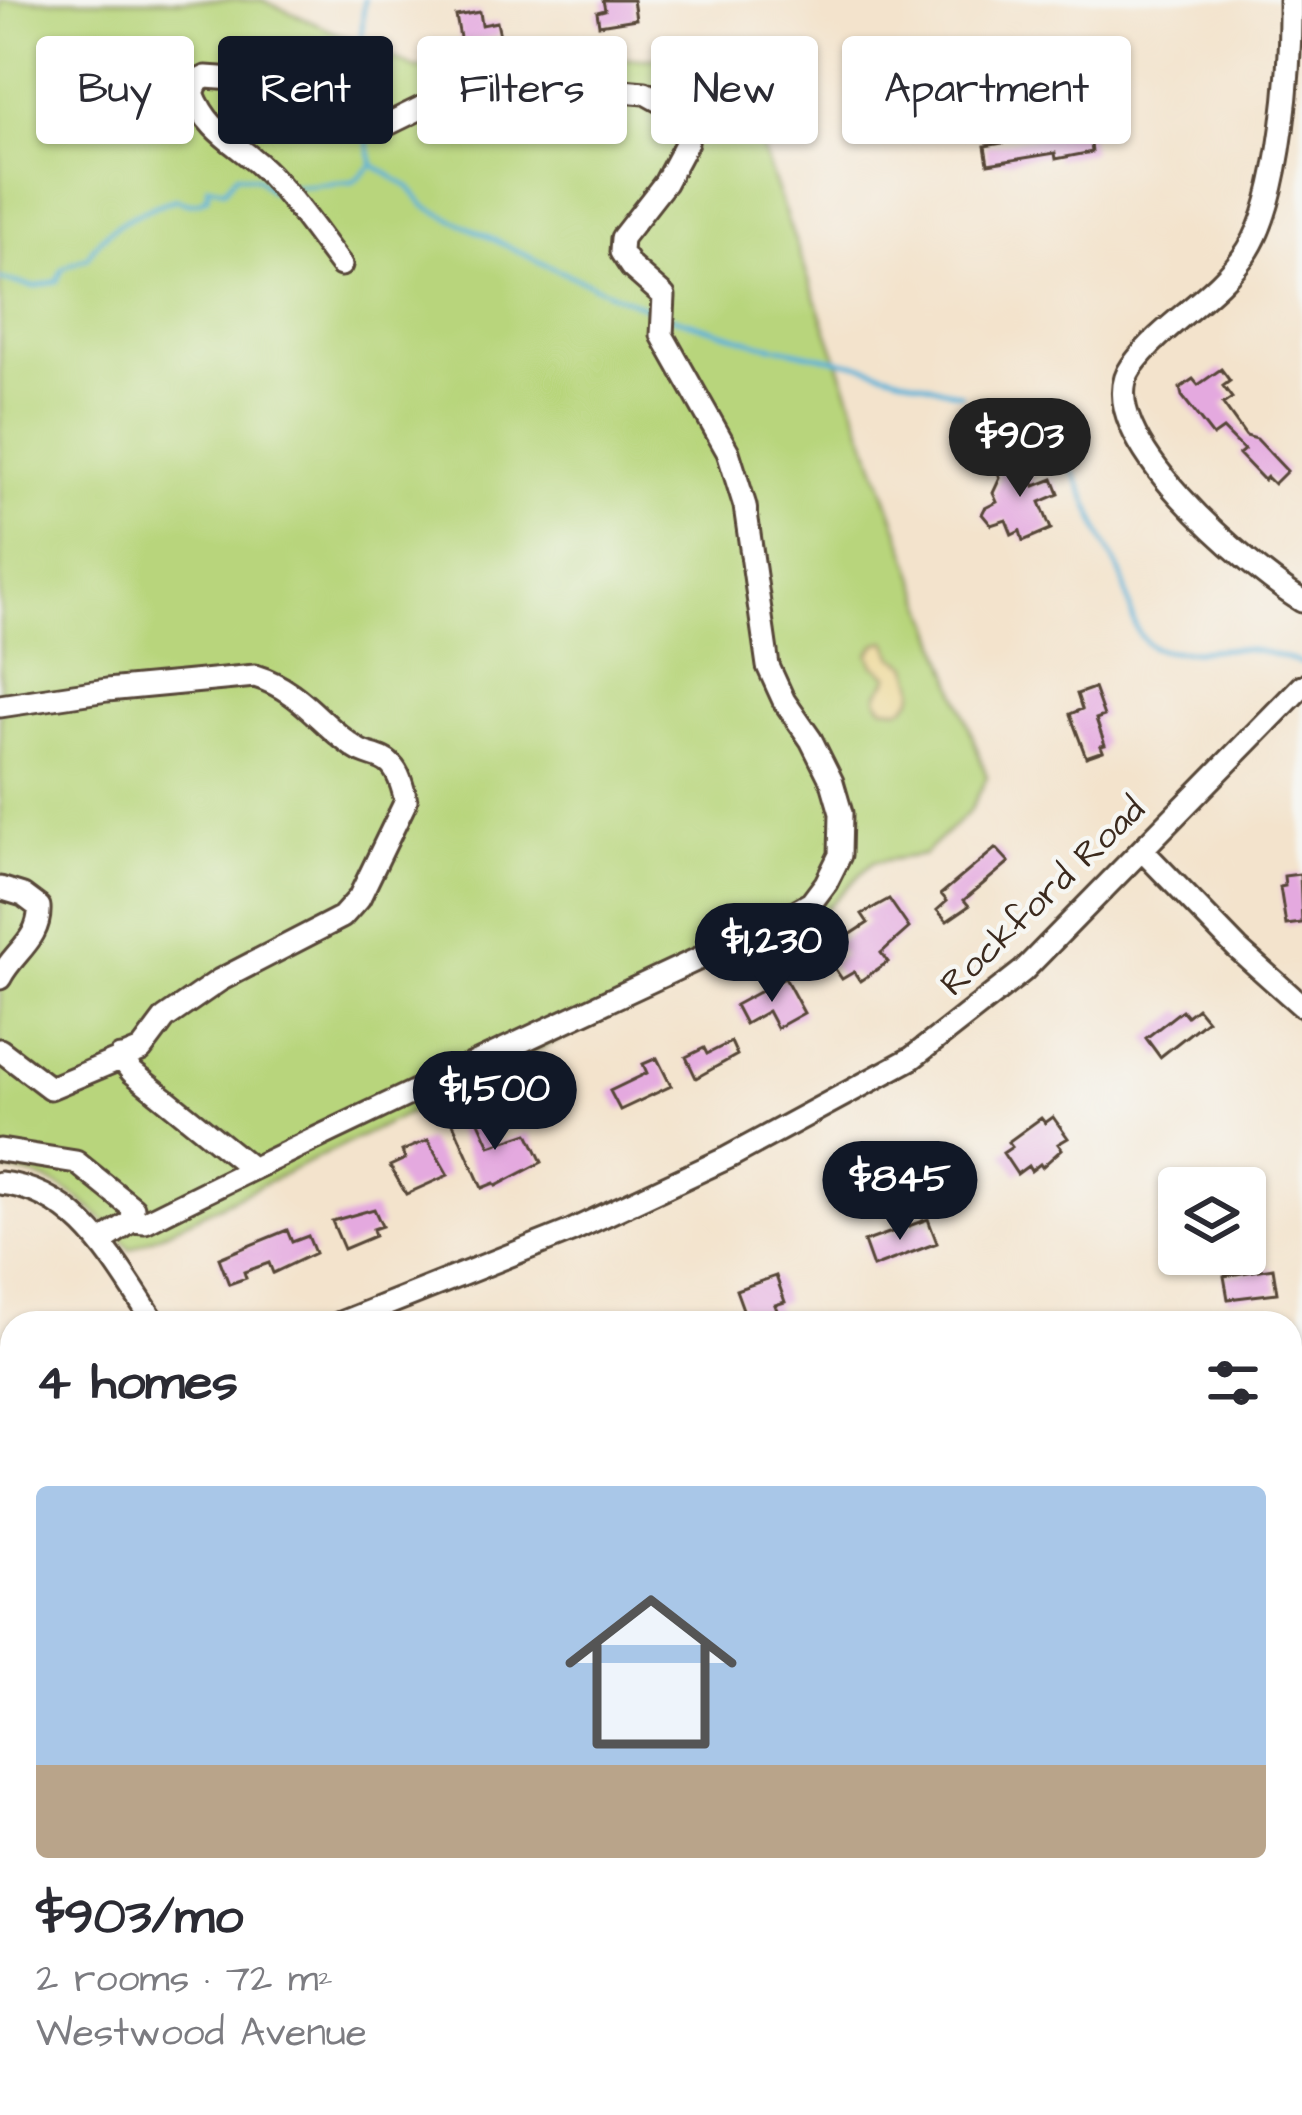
<!DOCTYPE html>
<meta charset="utf-8">
<style>
body{margin:0;font-family:"Architects Daughter",sans-serif;background:#f2f2f3;color:#2b2b33;height:100vh;display:flex;flex-direction:column;font-size:45px;white-space:nowrap}
*{box-sizing:border-box;margin:0}
p{font-size:39px;color:#7c7c81}
.icon{flex:none;width:66px;height:66px;fill:none;stroke:currentColor;stroke-width:2;stroke-linecap:round;stroke-linejoin:round}
.map{position:relative;flex:1;overflow:hidden}
.details{position:absolute;left:0px;top:1311px;width:1302px;height:804px;display:flex;flex-direction:column;background:#fff;border-radius:36px 36px 0 0;box-shadow:0 3px 9px #0004}
.details>*{flex:none}
.banner{position:absolute;left:36px;top:36px;width:1230px;height:108px;display:flex;gap:24px}
.buttons{position:absolute;left:1158px;top:1167px;display:grid;gap:24px}
.buttons a{display:grid;place-items:center;width:108px;height:108px;border-radius:12px;background:#fff;box-shadow:0 3px 9px #0004;font-size:60px}
.price{position:absolute;translate:-50% -102px;padding:0 27px;border-radius:42px;background:#111827;color:#fff;font-size:39px;line-height:78px;filter:drop-shadow(0 3px 6px #0008)}
.price::after{content:'';position:absolute;left:50%;top:72px;width:36px;height:27px;margin-left:-18px;background:inherit;clip-path:polygon(0 0,100% 0,50% 100%)}
.price.current{background:#222;color:#fff}
ul{padding:0;list-style:none}
li{display:grid;align-content:center;gap:24px;height:636px;padding:0 36px}
li span{display:grid;place-items:center;height:372px;border-radius:12px;color:#555}
li>.icon{margin-inline-start:auto}
span .icon{width:216px;height:216px;fill:#fffc;stroke-width:1}
li b{font-size:51px}
h2{display:flex;justify-content:space-between;align-items:center;height:144px;padding:0 36px;font-size:51px}
.chip{padding:0 42px;border-radius:12px;background:#fff;box-shadow:0 3px 9px #0004;font-size:42px;line-height:108px}
.chip.current{background:#111827;color:#fff}
.map>svg:first-child{display:block}
.green{fill:#b8d57b;stroke:#7a804c;stroke-width:3}
.sand{fill:#eeda9e;stroke:#94825e;stroke-width:3}
.lines{fill:none;stroke-linecap:round;stroke-linejoin:round}
.stream{stroke:#5cb2d8;stroke-width:4.5}
.building{fill:#e4a9df}
.minor-casing{stroke:#574638;stroke-width:27}
.major-casing{stroke:#574638;stroke-width:30}
.minor{stroke:#fff;stroke-width:21}
.major{stroke:#f6be87;stroke-width:24}
.labels{text-anchor:middle;dominant-baseline:central;stroke-width:9;stroke-linejoin:round;paint-order:stroke}
.street-label{font-size:36px;fill:#3b2a1e;stroke:#f6f6f2}
</style>
<div class="map">
<svg width="1302" height="2115" viewBox="0 0 1302 2115">
<rect width="100%" height="100%" fill="#f6f6f2"/>
<filter id="ink" filterUnits="userSpaceOnUse"><feTurbulence type="fractalNoise" baseFrequency=".00833" numOctaves="2"/><feDisplacementMap in="SourceGraphic" scale="24" xChannelSelector="R" yChannelSelector="G"/><feConvolveMatrix kernelMatrix="1 2 1 2 8 2 1 2 1" color-interpolation-filters="sRGB"/></filter>
<filter id="wash" filterUnits="userSpaceOnUse"><feTurbulence type="fractalNoise" baseFrequency=".004" numOctaves="4" result="noise"/><feDisplacementMap in="SourceGraphic" scale="48" xChannelSelector="R" yChannelSelector="G"/><feGaussianBlur stdDeviation="2.7" result="paint"/><feColorMatrix in="noise" values="0 0 0 0 0 0 0 0 0 0 0 0 0 0 0 0 0 1.4 0 .05"/><feComposite in="paint" operator="in"/></filter>
<g filter="url(#wash)">
<rect width="100%" height="100%" fill="#f3e3cc"/>
<path class="green" d="M0,0h262l154,68 253,-11 55,3 19,36 244,681 -17,34 -47,44 -50,7 -49,48 -694,339c-36,-41 -72,-77 -130,-78z"/>
<path class="sand" d="M887,641l7,16 14,8c8,18 12,32 -7,44l-18,-2c-14,-14 2,-18 6,-31l-15,-11 -5,-11 8,-11z"/>
<g class="lines">
<path class="stream" d="M364,0l-4,61 5,59
M365,131l8,34 36,22 16,19 125,61 104,44
M289,187l64,-5 20,-17
M0,279l35,8 22,-6 6,-13 25,-11c15,-31 57,-49 89,-58 12,6 21,6 31,-3v-10l17,4 12,-16 20,4 15,14
M671,317l90,27 96,20 104,30
M989,402c65,19 86,67 109,126 7,17 17,32 24,49 9,22 7,52 27,68 17,13 68,2 91,4 21,1 42,7 62,15"/>
</g>
<g id="blocks">
<path class="building" d="M603,0h30l3,19 -37,6 -2,-13 8,-2z
M480,12l2,13 15,-3 3,14 -39,7 -5,-27z
M1053,123l12,9 24,-4 3,24 -36,7 -1,-6 -67,11 -3,-18 54,-9 -2,-11z
M1221,369l9,12 -7,5 9,12 -9,6 23,32 11,3 30,32 -13,13 -7,-7 -3,3 -25,-26 5,-4 -21,-21 -10,7 -31,-40 -2,-8 13,-9 5,6z
M1022,456l13,30 18,-7 6,15 -19,8 11,27 -28,12 -3,-10 -8,4 -6,-15 -15,5 -9,-11 3,-6 12,-6 -4,-9 7,-15 -4,-11z
M1094,688l10,28 -8,3 9,26 -4,1 2,5 -17,6 -16,-43 12,-5 -5,-15z
M996,848l13,14 -45,38 5,6 -22,15 -10,-11 10,-9 -6,-7z
M1300,874l2,49 -16,2 -6,-38 5,-1 -1,-10z
M889,899l20,29 -28,25 7,9 -28,19 -6,-9 -12,7 -11,-16 13,-8 -8,-11 32,-21 -6,-9z
M785,978l19,35 -27,15 -9,-17 -23,13 -10,-19z
M1197,1008l10,12 -47,37 -14,-19 36,-28 5,6z
M731,1042l6,13 -41,23 -10,-21 18,-9 3,6z
M657,1058l14,28 -51,24 -10,-19 37,-18 -4,-9z
M474,1111l16,35 38,-13 14,29 -46,24 -2,-3 -12,5 -30,-67z
M1053,1117l15,21 -10,6 4,5 -20,18 -2,-3 -9,7 -3,-5 -11,8 -14,-21 9,-6 -4,-5 33,-24 4,5z
M428,1140l20,35 -42,19 -16,-28 15,-7 -3,-8z
M374,1209l8,17 -9,3 2,7 -31,13 -12,-28z
M928,1219l9,24 -64,24 -9,-25z
M287,1230l5,12 16,-6 7,17 -42,20 -4,-10 -25,9 2,6 -17,6 -10,-26z
M1273,1268l4,25 -49,6 -4,-23z
M776,1276l9,26 -10,3 7,18h-34l-12,-33z"/>
</g>
</g>
<g filter="url(#ink)">
<use href="#blocks" fill-opacity="0" stroke="#574638" stroke-width="3"/>
<g class="lines">
<g class="minor-casing">
<path id="minor" d="M1290,0c1,63 -8,197 -42,250 -30,46 -84,72 -116,116 -48,66 121,205 170,235
M0,706l107,-16 148,-14c46,14 64,48 102,73 10,7 25,6 34,16 9,9 12,24 15,36l-47,97 -17,19 -122,63 -55,38 -24,32 -91,38 -50,-38
M1142,850l96,99 64,57
M0,888l23,7 16,12c2,32 -26,45 -39,71
M120,1057l12,15 119,96
M0,1150l76,12 57,46 -1,13 -31,21
M0,1183c79,8 115,80 155,140
M132,1221l13,1c209,-105 422,-201 634,-301l32,-18 15,-20 14,-28 1,-42 -9,-31 -21,-42 -27,-39 -16,-35 -23,-160 -17,-54 -66,-117 2,-39 -33,-29 -10,-15 1,-14 43,-55 22,-41 -24,-39 -18,-10 -58,-5 -154,14 -49,24 -30,-2 -120,-45 -28,-2 -8,4 -5,12c16,43 49,52 77,82 26,27 48,60 71,90
M340,1323l231,-92 156,-73 185,-100 111,-87 279,-285
M0,1458l12,-5
M1290,1830l12,-4
M0,1931h12
M72,2103l1,12
M112,2103l2,12
M206,2103l3,12
M403,2103l11,12
M732,2103l19,12
M285,2115l32,-12
M523,2115l73,-12
M657,2115l12,-12"/>
</g>
<g class="major-casing">
<path id="major" d="M1290,1383l12,-2
M0,1708l12,-3"/>
</g>
<use href="#minor" class="minor"/>
<use href="#major" class="major"/>
</g>
</g>
<g class="labels">
<g class="street-label">
<text transform="translate(1043 897) rotate(-44)">Rockford Road</text>
</g>
</g>
</svg>
<div class="buttons">
<a><svg class="icon" aria-label="layers" viewBox="0 0 24 24"><path d="M12 4l9 5-9 5-9-5zM3 14l9 5 9-5"/></svg></a>
</div>
<b class="price current" style="left:1020px;top:500px">$903</b>
<b class="price" style="left:772px;top:1005px">$1,230</b>
<b class="price" style="left:495px;top:1153px">$1,500</b>
<b class="price" style="left:900px;top:1243px">$845</b>
<div class="banner">
<a class="chip">Buy</a>
<a class="chip current">Rent</a>
<a class="chip">Filters</a>
<a class="chip">New</a>
<a class="chip">Apartment</a>
</div>
<section class="details">
<h2>4 homes<svg class="icon" aria-label="filters" viewBox="0 0 24 24"><path d="M4 7h16M4 17h16"/><circle cx="9" cy="7" r="2"/><circle cx="15" cy="17" r="2"/></svg></h2>
<ul>
<li><span style="background:linear-gradient(#a9c7e8 75%,#b9a48a 0)"><svg class="icon" aria-label="home" viewBox="0 0 24 24"><path d="M3 11l9-7 9 7M6 9v11h12V9"/></svg></span><div><b>$903/mo</b><p>2 rooms · 72 m²</p><p>Westwood Avenue</p></div></li>
</ul>
</section>
</div>
